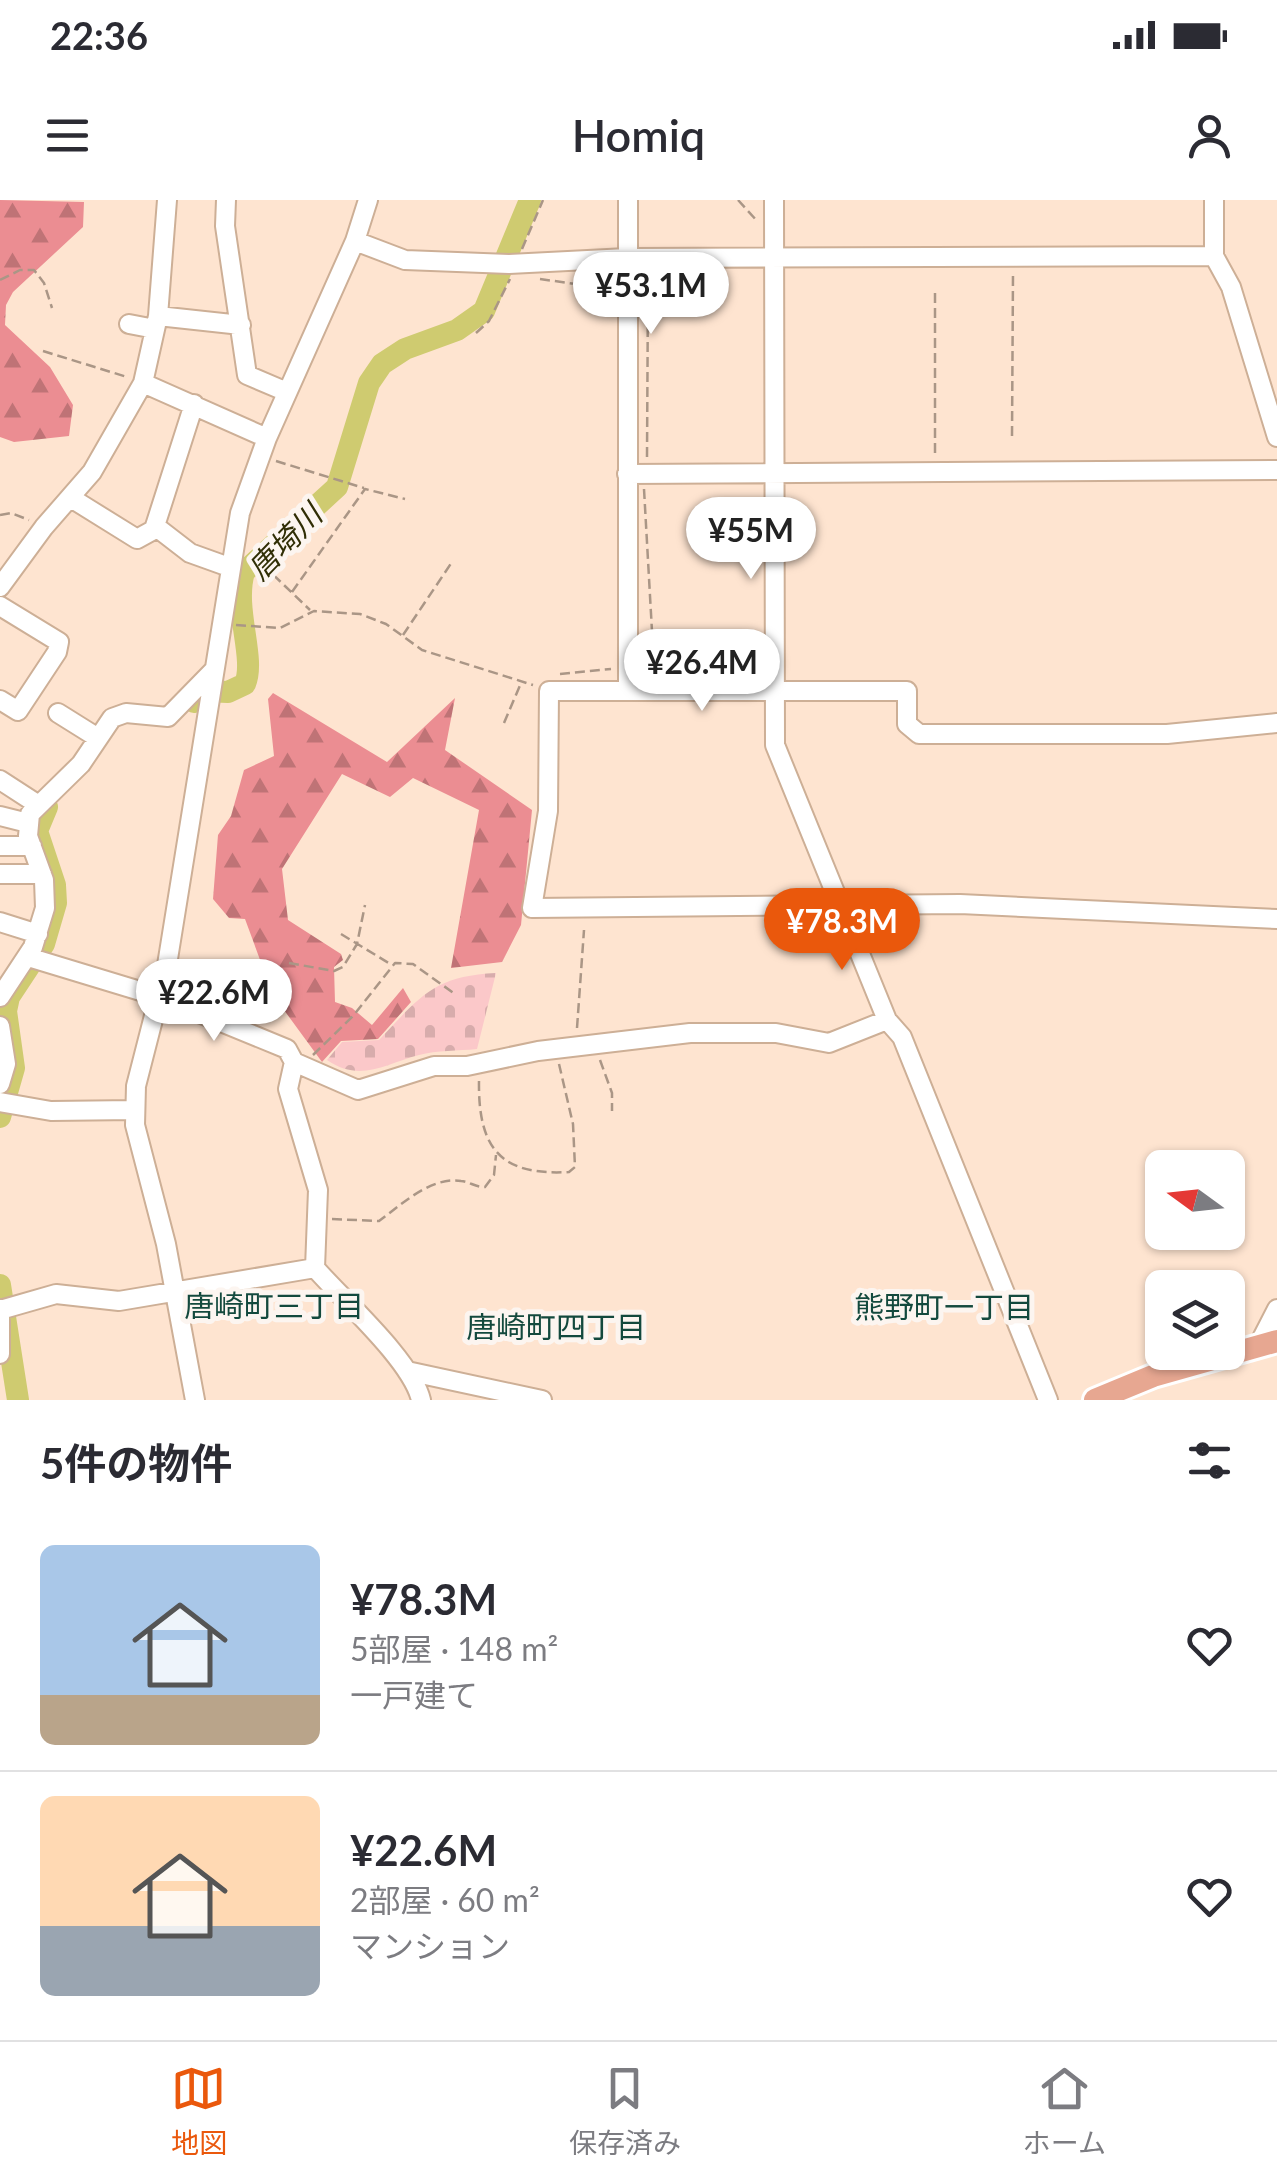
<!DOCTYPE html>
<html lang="ja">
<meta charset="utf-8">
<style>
body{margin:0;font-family:Lato,"Noto Sans JP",sans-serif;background:#f7f7f7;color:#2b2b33;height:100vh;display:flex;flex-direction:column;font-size:38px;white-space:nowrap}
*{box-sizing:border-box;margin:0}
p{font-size:32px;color:#7c7c81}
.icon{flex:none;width:55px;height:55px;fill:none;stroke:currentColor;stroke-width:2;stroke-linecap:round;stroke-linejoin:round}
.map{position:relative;height:1200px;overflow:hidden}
.details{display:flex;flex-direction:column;background:#fff;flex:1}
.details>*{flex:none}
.needle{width:65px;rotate:285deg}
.fabs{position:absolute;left:1145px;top:950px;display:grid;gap:20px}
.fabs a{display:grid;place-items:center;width:100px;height:100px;border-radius:15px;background:#fff;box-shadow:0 2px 8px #0004;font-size:50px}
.price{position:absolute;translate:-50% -85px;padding:0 22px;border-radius:35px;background:#fff;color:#222;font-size:32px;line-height:65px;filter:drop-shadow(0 2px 5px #0008)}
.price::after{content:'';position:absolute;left:50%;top:60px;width:30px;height:22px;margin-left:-15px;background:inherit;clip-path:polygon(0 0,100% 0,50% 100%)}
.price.on{background:#ea580c;color:#fff}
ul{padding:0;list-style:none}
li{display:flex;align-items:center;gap:30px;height:250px;padding:0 40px}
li+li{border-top:2px solid #e1e1e2}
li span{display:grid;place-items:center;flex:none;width:280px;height:200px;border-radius:15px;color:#555}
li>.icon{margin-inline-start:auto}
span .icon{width:120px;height:120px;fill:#fffc;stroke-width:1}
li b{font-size:42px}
h2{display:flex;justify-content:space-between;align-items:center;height:120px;padding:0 40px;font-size:42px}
.status{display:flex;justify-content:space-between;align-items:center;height:70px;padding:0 50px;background:#fff;direction:ltr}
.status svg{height:28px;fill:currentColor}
header{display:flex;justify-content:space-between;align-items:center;height:130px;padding:0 40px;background:#fff;font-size:45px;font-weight:600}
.dock{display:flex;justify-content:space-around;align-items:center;height:140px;border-top:2px solid #e1e1e2;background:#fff;font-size:28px;color:#7c7c81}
.dock a{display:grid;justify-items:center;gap:5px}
.dock .on{color:#ea580c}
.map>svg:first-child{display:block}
.forest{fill:url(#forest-firs)}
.cemetery{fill:url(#cemetery-stones)}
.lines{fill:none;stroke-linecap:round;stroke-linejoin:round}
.river{stroke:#cfcb70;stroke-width:22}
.minor-casing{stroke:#cdaf96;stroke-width:22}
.major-casing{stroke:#fff;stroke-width:28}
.path{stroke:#aa9686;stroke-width:2.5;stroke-dasharray:10 5;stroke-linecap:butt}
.minor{stroke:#fff;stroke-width:18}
.major{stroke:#e7a791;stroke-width:22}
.labels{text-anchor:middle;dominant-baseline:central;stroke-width:10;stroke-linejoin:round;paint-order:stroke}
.water-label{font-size:30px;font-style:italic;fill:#302e05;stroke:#fcf5f0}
.neighbourhood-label{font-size:30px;fill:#13493d;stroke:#fcf5f0}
</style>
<div class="status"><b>22:36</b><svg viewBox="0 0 49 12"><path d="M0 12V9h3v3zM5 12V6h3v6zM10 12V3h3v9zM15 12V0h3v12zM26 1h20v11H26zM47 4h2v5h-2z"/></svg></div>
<header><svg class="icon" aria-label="menu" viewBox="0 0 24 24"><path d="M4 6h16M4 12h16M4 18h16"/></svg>Homiq<svg class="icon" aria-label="person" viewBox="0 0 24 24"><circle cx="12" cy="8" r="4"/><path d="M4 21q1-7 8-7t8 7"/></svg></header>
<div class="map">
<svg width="1277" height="1200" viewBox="0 0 1277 1200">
<defs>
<pattern id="forest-firs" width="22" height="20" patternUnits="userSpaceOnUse" patternTransform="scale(2.5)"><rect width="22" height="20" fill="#eb8d92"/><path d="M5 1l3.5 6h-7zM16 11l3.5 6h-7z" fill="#bf7376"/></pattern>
<pattern id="cemetery-stones" width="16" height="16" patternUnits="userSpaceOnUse" patternTransform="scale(2.5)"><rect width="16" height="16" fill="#fbc8c9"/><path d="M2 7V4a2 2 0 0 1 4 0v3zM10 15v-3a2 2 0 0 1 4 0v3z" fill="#d7acac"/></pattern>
</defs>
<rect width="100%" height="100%" fill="#fee4d0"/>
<path class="forest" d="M0,0l84,2 -1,25 -70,65 -7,13 -1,20 45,42 23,38 -4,31 -55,6 -14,-5z
M273,493l114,69 68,-64 -10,52 87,60 -11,115 -19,37 -51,6 28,-158 -66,-32 -23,19 -48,-23 -60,95 6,51 53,34 2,6 -9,7 1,35 17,6 20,17 31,-37 8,14 -33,37 -37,2 -19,21 -49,-67 -28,-76 -16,-1 -16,-19 5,-64 13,-19 13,-46 30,-14 -6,-57z"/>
<path class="cemetery" d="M496,773l-19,76c-19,2 -40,1 -58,6 -34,9 -59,28 -92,5l15,-18 37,-2c41,-43 54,-64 117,-67z"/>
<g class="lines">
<path class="river" d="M194,502l9,-11 25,1 17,-8c11,-26 -12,-75 -1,-112l93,-85 32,-104 13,-19 23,-15 52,-19 27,-19 46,-111
M0,917l14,-49 -8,-57 3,-14 35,-53 12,-41 -1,-18 -18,-54 10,-24
M0,1085l18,115"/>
<g class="minor-casing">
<path id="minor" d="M226,0l-1,26 22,149 40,17
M628,0v489
M774,0l1,545 112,275 15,17 146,363
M1214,0v56l17,31 46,150
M355,41l50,19 104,4 118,-6 587,-2
M158,116l83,9
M129,124l26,5
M143,183l124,55
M194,204l-39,122 35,27 39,14
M627,274l650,-4
M71,298l66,41 20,-11
M0,387l44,-60 48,-55 51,-89 15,-67 9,-116
M0,406l59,36 -2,10 -39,59 -18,-11
M58,513l40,25
M1277,523l-110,11h-248l-12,-10v-33h-358l-1,120 -16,97 428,-4 317,15
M0,580l37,24
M0,616l28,7
M0,646h32
M0,674h42
M0,722l38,12
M28,757l132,40 127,52 7,13 -6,27 30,101 -3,78c29,33 97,93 106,132
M0,797l33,-50 12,-39 -1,-28 -16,-44 2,-22 51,-50 31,-46 14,-5 42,4 45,-46
M0,826l6,38 -6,20
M294,862l64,28 76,-24h33l71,-15 152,-18h86l53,10 58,-23
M0,902l51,9 83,-1
M0,1109v45
M0,1110l56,-16 63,7 196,-33
M1259,1144l18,-35
M407,1171l135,29
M195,1200l-29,-156 -31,-119 1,-39 31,-121 73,-452 27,-75 88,-197 13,-41"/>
</g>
<g class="major-casing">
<path id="major" d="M1095,1200l58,-24 124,-35"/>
</g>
<path class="path" d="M738,0l20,22
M522,49l21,-49
M540,79l71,10
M0,80l20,-10h14l10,13 8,25
M935,93v164
M476,133l13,-12 21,-42
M43,151l84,26
M1012,236l1,-163
M647,257l1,-176 11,-5 42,5 6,-6
M276,261l88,27
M644,289l10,178 57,-2 10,9 38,-5
M0,315l11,-2 18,7
M248,361l14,3 48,46
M292,392l73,-103 40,10
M236,425l44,3 34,-17 46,3 26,10 36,26 111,35
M403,435l49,-73
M560,474l51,-5
M504,523l17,-40
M341,734l51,31
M289,763l45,8 9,-4 14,-23 8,-39
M577,828l7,-98
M313,855l40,-39 42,-53 18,1 42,30
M600,860l12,33v18
M479,881c-1,68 22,95 90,91l6,-5 -2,-43 -14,-60
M332,1019l47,2c22,-16 52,-45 82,-40 10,1 13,6 24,6l9,-12 2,-20"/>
<use href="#minor" class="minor"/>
<use href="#major" class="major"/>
</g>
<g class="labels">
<g class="water-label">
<text transform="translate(284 341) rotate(-46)">唐埼川</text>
</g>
<g class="neighbourhood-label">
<text x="274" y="1105">唐崎町三丁目</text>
<text x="944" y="1106">熊野町一丁目</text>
<text x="556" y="1126">唐崎町四丁目</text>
</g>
</g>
</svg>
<div class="fabs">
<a><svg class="needle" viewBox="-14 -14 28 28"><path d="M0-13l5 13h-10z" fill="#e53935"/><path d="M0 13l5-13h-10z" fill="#7c7c81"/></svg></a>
<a><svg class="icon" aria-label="layers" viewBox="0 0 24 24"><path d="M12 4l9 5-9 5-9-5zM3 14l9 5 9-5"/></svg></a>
</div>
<b class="price" style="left:651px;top:137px">¥53.1M</b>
<b class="price" style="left:751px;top:382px">¥55M</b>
<b class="price" style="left:702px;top:514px">¥26.4M</b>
<b class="price on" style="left:842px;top:773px">¥78.3M</b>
<b class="price" style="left:214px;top:844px">¥22.6M</b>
</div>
<section class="details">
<h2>5件の物件<svg class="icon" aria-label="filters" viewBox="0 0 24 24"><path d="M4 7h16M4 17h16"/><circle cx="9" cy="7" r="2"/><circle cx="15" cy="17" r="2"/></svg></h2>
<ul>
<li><span style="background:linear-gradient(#a9c7e8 75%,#b9a48a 0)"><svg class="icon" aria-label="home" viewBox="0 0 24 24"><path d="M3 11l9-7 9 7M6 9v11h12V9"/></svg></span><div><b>¥78.3M</b><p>5部屋 · 148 m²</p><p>一戸建て</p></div><svg class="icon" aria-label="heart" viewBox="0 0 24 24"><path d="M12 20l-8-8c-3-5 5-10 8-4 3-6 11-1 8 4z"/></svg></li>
<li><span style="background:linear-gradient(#ffd9b3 65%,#9aa5b1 0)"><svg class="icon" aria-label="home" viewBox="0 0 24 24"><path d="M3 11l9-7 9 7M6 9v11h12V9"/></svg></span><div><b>¥22.6M</b><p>2部屋 · 60 m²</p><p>マンション</p></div><svg class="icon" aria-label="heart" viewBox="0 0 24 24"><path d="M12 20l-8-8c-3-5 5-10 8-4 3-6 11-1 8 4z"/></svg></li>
</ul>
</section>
<nav class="dock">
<a class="on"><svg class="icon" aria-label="map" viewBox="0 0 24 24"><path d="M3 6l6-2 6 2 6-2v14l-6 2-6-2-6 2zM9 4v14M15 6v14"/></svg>地図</a>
<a><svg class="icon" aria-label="saved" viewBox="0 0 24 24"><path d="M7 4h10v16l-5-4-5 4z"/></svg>保存済み</a>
<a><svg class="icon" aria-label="home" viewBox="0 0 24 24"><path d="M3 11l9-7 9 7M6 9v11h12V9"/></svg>ホーム</a>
</nav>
